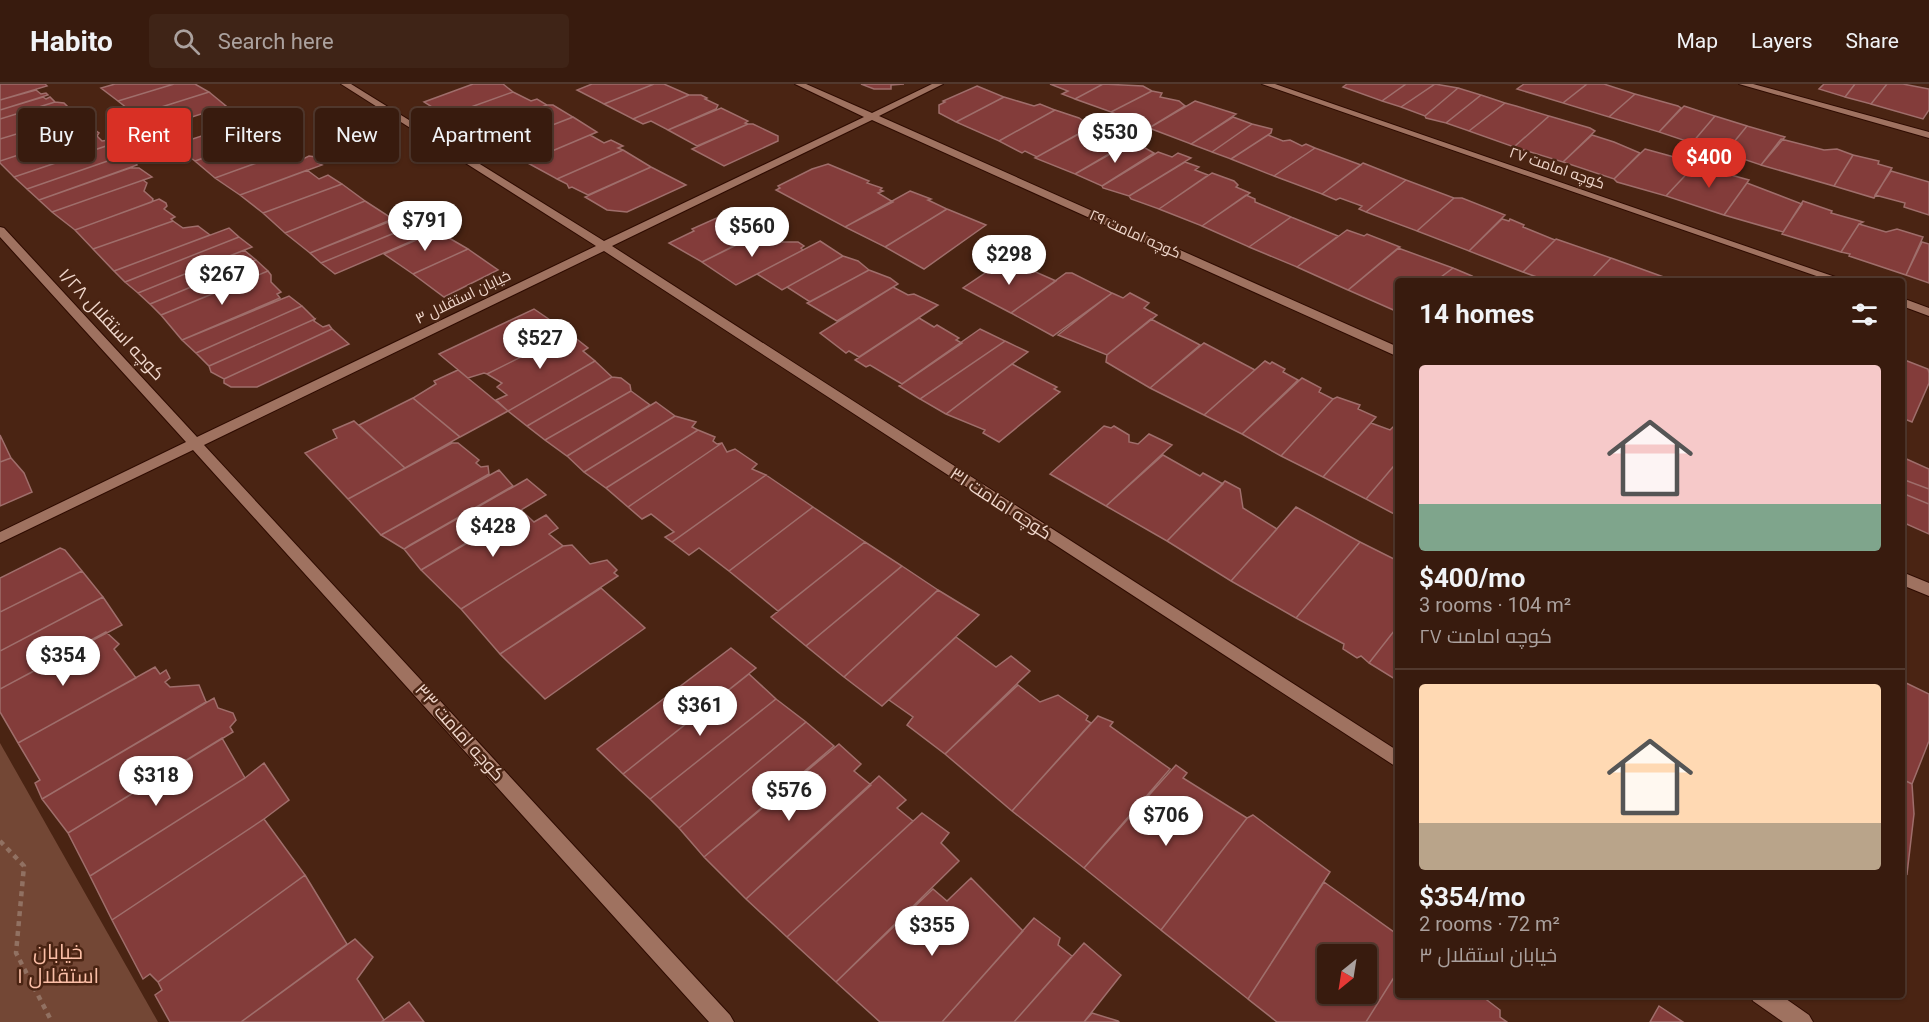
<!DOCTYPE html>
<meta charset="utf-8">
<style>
body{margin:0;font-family:Roboto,Cairo,sans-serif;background:#3f2417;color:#f1f3f6;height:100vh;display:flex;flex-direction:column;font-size:22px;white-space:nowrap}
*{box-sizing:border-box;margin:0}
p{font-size:20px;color:#aba19e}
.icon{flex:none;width:33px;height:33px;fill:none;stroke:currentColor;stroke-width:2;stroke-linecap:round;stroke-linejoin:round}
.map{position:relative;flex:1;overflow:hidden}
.details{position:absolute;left:1395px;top:194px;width:510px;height:720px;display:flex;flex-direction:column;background:#381b0e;border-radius:6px;box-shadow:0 2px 4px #0004,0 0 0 2px #52392e}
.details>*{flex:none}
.hud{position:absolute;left:18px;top:24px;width:570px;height:54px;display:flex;gap:12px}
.needle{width:39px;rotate:210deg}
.tools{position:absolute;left:1317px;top:860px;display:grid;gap:12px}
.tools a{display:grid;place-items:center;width:60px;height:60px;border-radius:6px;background:#381b0e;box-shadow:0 2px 4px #0004,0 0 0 2px #52392e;font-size:30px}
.price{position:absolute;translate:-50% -51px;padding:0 14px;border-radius:21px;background:#fff;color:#222;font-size:20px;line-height:39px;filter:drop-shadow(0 2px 3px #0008)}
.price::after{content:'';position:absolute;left:50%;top:36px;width:18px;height:14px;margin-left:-9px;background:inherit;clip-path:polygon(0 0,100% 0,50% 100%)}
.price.on{background:#d93025;color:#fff}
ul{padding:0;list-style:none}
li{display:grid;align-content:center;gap:12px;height:318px;padding:0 24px}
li+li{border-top:2px solid #52392e}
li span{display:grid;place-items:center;height:186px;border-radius:6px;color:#555}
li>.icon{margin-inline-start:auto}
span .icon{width:108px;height:108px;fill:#fffc;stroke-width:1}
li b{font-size:26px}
h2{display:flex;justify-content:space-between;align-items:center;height:72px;padding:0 24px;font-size:26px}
.chip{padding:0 21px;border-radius:6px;background:#381b0e;box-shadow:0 2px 4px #0004,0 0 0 2px #52392e;font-size:21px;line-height:54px}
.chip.on{background:#d93025;color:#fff}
header{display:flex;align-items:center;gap:36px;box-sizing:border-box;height:84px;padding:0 30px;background:#381b0e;border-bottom:2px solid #52392e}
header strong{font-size:28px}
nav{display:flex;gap:33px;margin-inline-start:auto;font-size:21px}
.search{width:420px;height:54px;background:#3f2417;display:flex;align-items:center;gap:15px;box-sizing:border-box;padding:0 21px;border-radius:6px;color:#aba19e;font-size:22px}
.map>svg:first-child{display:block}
.green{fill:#734735}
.building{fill:#833c3a;stroke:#9f6e6b;stroke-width:1.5;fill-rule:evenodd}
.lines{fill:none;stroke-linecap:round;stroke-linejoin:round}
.minor-casing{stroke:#2e0b00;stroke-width:2}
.path{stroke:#917162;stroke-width:4.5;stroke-dasharray:5 5;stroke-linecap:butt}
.minor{fill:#9f7260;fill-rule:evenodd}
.labels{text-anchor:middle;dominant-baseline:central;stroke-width:5;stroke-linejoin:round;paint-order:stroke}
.far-street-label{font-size:15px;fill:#f0d7cc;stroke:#4a2413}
.street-label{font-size:18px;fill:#f0d7cc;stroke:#4a2413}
.near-park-label{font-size:21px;fill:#fabea6;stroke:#4a2413}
</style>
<header>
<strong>Habito</strong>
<div class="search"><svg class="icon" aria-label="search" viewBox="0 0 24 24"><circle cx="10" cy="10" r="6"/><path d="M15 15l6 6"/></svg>Search here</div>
<nav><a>Map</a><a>Layers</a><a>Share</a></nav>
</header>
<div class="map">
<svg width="1929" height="938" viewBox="0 0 1929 938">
<rect width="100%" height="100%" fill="#4a2413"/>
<path class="green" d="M0,659l158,279h-158z"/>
<path class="building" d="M0,0h45l2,2 -47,14z
M115,0h59l-56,17 -17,-13z
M174,0h21l14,8 -73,23 -18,-14z
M473,0h30l10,8 -67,24 -22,-14z
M592,0h62l-50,20 -27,-14z
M654,0h10l25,11 -56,24 -29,-15z
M861,0h43l-13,1v4h-17z
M1050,0h53l-28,15 -13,-5 6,-3z
M1103,0l40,2 9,5 -41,21 -36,-13z
M1347,0h59l-24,17 -39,-14z
M1406,0h29l-34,23 -19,-6z
M1435,0l23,4 -33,28 -24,-9z
M1524,0h63l-24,19 -46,-14z
M1587,0h17l31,10 -26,23 -46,-14z
M1824,0h31l-10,13 -26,-8z
M1855,0h32l-16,20 -26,-7z
M1887,0h16l26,5v21l-6,9 -52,-15z
M977,2l27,11 -48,25 -17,-9v-8l6,-3 -2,-1z
M1458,4l23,7 -35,28 -20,-5 -1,-2z
M36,6l5,4 5,-1 2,2 -48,15v-10z
M1152,7l10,2 -2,4 19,4 6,5 -36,22 -38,-16z
M209,8l17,14 -74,24 -16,-15z
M513,8l18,9 6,-2 10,6 -71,27 -30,-16z
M1635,10l43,12 3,2 -22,24 -50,-15z
M689,11h12l6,3 -2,1 13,6 -2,4 -48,21 -17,-9 -8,3 -10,-5z
M1481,11l24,8 -36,28 -23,-8z
M43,13l3,2 4,-2 5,5 -55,17v-9z
M1004,13l30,9 6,-2 15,6 -56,31 -43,-19z
M1195,17l41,13 -45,30 -42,-16z
M55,18l9,1 3,3 -4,3 2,1 5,-1 9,6 -79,24v-20z
M1505,19l11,3 33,10 -35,31 -45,-16z
M547,21h6l20,12 -72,28 -25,-13z
M1684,22l31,10 -23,27 -33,-11z
M721,24l27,13 -3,2 3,1 -51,22 -29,-16z
M1055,26l24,8 13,9 -55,30 -12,-6 -3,2 -23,-12z
M79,31l16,15 -95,31v-22z
M1549,32l41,12 5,3 -32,31 -49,-15z
M1715,32l32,10 -22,27 -33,-10z
M573,33l24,15 -71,30 -25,-17z
M1233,33l19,7 -40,28 -21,-8z
M748,40h5l25,12v5l-54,25 -32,-17z
M1252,40l20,5 -1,4 -40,26 -19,-7z
M1747,42l38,11 -24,28 -36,-12z
M229,43l20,15 -54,19 -21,-16z
M1087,45l28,9 11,6 -51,30 -40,-16z
M95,46l4,3 -2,3 5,5 7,-1 3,4 -98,33 -14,-14v-2z
M590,51l14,8 7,-3 12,6 -5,2 5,2 -66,29 -31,-17z
M1268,51l15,6 7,-1 12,6 4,-2 9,4 -41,28 -43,-17z
M1592,51l22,7 26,11 -26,26 -51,-17z
M262,54l11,7 20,-5 8,7 -86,31 -20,-17z
M1781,55l43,11 13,-1 16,6 -19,31 -73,-21z
M1133,57l21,12 -52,33 -27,-12z
M112,60l9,5 -4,2 5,5 -95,33 -13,-12z
M1315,64l46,17 -39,29 -48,-18z
M1645,65l40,11 10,5 -29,31 -49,-14 -3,-3z
M623,66l28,17 -63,28 -16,-8 -3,1 -2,-4 -10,-5z
M286,68l13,9 10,-5 7,1 6,4 -4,2 4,2 -82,30 -25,-17z
M1158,68l14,5 6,-4 13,5 -62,38 -26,-8 -1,-2z
M1853,71l26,6 -1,3 14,4 -18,30 -40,-12z
M122,72l5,4 5,-1 5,6 -98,35 -12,-11z
M1185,78l14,5 -4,3 13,5 -49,34 -28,-10 -2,-3z
M1363,79l43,17 -40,32 -7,-3 3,-3 -22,-8 -4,2 -14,-6z
M828,80l41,17 -2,2 15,5 -2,2 3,1 -5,2 15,9 -48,25 -69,-37 4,-2 -2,-2 34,-17z
M1695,81l54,15 -25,35 -58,-19z
M651,83l35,18 -59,27 -20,-2 -22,-13z
M130,84h9l13,9 -100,35 -13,-12z
M307,86l12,9 9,-4 14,9 -79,29 -23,-18z
M1891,87l38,11v33l-25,-8 1,-4 -30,-8z
M1212,89l22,8 4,4 -2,2 14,6 -48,33 -43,-17z
M143,96l4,3 -3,8 9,8 -1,3 -77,28 -23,-18z
M1406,96l48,18 -37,33 -51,-19z
M1747,99l55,21 -19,28 -59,-17z
M342,100l23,17 -80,32 -22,-20z
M910,107l21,8 -3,1 19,9 -62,38 -40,-20z
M1246,111l9,4v3l36,15 -42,30 -47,-21z
M1454,114h8l43,17 -36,36 -52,-20z
M159,115l7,4 1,3 -3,3 11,8 -4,2 2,2 -80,28 -18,-19z
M365,117l28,18 -83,34 -25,-20z
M1803,117l29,10 -1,2 32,9 -4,2 -18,28 -59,-18z
M739,124l34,18 -71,36 -33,-19 25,-12 -2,-2z
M947,125l39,16 -62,44 -39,-22z
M401,133l13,8 -93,38 -11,-10z
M1291,133l47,19 -41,31 -48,-20z
M1502,135l7,2 1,-2 14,6 -1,2 32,13 -32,32 -54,-21z
M173,137l10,7 15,-2 12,9 -96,36 -21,-22z
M1859,140l27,8 11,-3 26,8 -17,38 -57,-19 1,-2 -9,-2z
M414,141l12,10 -91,39 -14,-11z
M229,144l10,9 -114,45 -11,-11z
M1347,146l17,6 3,-2 33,13 -52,43 -51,-23z
M437,147l31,18 -55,25 -29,-20z
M763,148l16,10h19l6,4 -3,2 2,2 -67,35 -34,-23z
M239,153l13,10 -114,46 -13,-11z
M1556,155l55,19 -21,22h-45l-22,-8z
M820,157l23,15 -61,34 -25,-16z
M1922,158l7,2v39l-23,-8z
M1398,164l55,20 -16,12h-39v32l-50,-22z
M468,165l30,21 -54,27 -31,-23z
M244,166l12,10 -106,44 -12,-11z
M843,172l15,5 11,9 -59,32 -23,-15z
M1611,174l61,22h-82z
M256,176l12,11 -107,44 -11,-11z
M1003,177h8l45,20 -45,32 -48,-25z
M1453,184l19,8 6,4h-41z
M869,186l21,8 8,6 -61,37 -30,-18z
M268,187l3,4v7l10,10 -4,2 3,4 -98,42 -21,-25z
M1066,189h6l40,20 -59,43 -42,-23z
M893,203l15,8 6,-1 24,11 -79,52 -10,-6 -3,2 -26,-20z
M1112,209l11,5 7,-5 19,10 -5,5 13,7 -50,40 -49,-20z
M289,212l13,10 -106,47 -14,-13z
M302,222l13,13 -106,47 -13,-13z
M534,225l35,24 -82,41 -3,-1 -16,5 -29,-24z
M919,234l15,9 3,-2 22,13 -3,2 6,3 -60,41 -32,-19 -4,2 -11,-7z
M315,235l-1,2 9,6 6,-2 3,4 -108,50 -13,-7 -2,-6z
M1151,235l49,26 -50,43 -44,-26 1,-7z
M332,245l17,15 -92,43h-26l-7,-4v-4z
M980,245l25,12 -85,58 -21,-13z
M569,249l19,15 -5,3 12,10 -87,50 -12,-11 11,-5 -10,-8 5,-4 -15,-9z
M1005,257l23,11 -82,62 -26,-15z
M1204,259l51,27 -51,45 -54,-27z
M1902,275l26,10 1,4v10l-17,39 -10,-4z
M595,277l17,16 -85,49 -19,-15z
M1265,277l5,3 2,-2 13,7 -2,3 15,8 -56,54 -38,-19z
M1012,280l45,23 -3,2 6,3 -61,50 -16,-9 2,-3 -39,-16z
M458,286l50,41 -48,26 -47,-39 23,-14 -2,-3z
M612,293l9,1 9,7 1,6 -86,49 -18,-14z
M1302,294l19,10 -2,4 14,7 -52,57 -39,-22z
M631,307l19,14 -83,51 -22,-16z
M1337,313l23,8 -2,4 18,8 -53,60 -42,-21 52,-57z
M413,314l47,39 -55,31 -46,-43z
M656,318l19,14 -91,56 -17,-16z
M675,332l21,6 -4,5 6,3 -92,58 -22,-16z
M354,337l51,47 -57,31 -43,-46 32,-15 -4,-8z
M1371,339l19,7 5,-5 3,1v35l-32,38 -43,-22z
M1104,342l7,2 3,-2 15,9v7l9,2 11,-10 23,11 -66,61 -56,-32z
M698,346l17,7 -2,4 4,3 5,-1 -94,64 -22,-19z
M0,351l11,23 -11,4z
M452,359h6l21,17 -3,3 5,4 7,-1 1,8 -108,61 -33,-36z
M722,359l5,9 8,-3 22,15 -5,5 14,6 -94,67 -7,-5 9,-5 -23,-18 -9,5 -14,-12z
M1163,371l37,21 3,-3 20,11 -56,57 -61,-35z
M1902,373l27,12v20l-27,-10z
M11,374l13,15 8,19 -32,14v-44z
M1398,377v55l-32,-17z
M499,386l14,16 -103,59 -6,4 -23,-14z
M766,391l47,32 -84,64 -30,-23 -10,7 -17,-13z
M527,395l19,16 -125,75 -17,-21z
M1902,395l27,10v15l-27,-11z
M1225,397l15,8 3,19 34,21 -46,52 -64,-40z
M1902,409l27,11v30l-27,-12z
M813,423l52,35 -87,69 -49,-40z
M1296,423l64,35 -64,76 -65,-37z
M522,427l12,11 12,-7 12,13 -9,6 14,12 -102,63 -40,-39z
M865,458l37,24 -96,80 -35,-29z
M1360,458l38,19v65l-29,37 -8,-7 -4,2 -14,-9 1,-5 -48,-26z
M572,461l18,19 17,-4 10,10 -3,3 4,3 -118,78 -39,-45 102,-63z
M60,464l5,2 17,21 -82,41v-34z
M902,482l36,24 -94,87 -38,-31z
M82,487l21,26 -103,54v-39z
M601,504l44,40 -100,71 -45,-45z
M938,506l41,25 -97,91 -38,-29z
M103,513l19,28 -122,64v-38z
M1398,542v55l-29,-18z
M106,548l13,12 -5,5 22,29 -118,65 -18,-31v-23z
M956,553l40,30 15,-11 19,15 -85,83 -38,-29 6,-8 -24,-17z
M731,564l25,20 -133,106 -26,-25z
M155,583l5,7 6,-4 4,8 -5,4 5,5 29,-2 7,17 -164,97 -7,-16 5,-3 -22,-37z
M749,590l27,25 -126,100 -27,-25z
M1902,597l27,13v47l-17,43 -10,-5z
M1018,601l22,17 18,-7 30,21 -2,4 5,3 -79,88 -67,-57z
M214,614l4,10 15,5 3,7 -6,7 3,5 -165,101 -26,-34z
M776,615l30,23 -127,106 -29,-29z
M1098,632l15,6 -3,4 60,43 -86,99 -72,-57z
M806,638l28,24 -130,111 -25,-29z
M222,654l23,40 -155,98 -22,-43z
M839,660l22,20 -7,7 17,14 -125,114 -42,-42z
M264,679l25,37 -25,19 -152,101 -22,-44 155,-98z
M1176,681l11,8 -4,5 64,40 -86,112 -77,-62z
M879,692l27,24 -9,8 16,13 -126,116 -41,-38z
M1902,695l10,5 2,30 -7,60 -5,-3z
M922,729l27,20 -8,10 18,18 -123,121 -49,-45z
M1253,731l77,57 -82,127 -87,-69 86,-112z
M264,735l41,56 -147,107 -8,-8 -7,5 -31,-59z
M305,791l42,69 -106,78h-71l-15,-27 7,-5 -4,-8z
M971,794l52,53 -81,91h-62l-44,-40 97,-93 14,12z
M1324,798l74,53v36l-32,51h-89l-29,-23zM1328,870h38v39h-38z
M1034,834l26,20 -2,7 14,11 -58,66h-72z
M355,855l18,18 -16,22 27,41 -3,2h-140z
M1084,859l37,32 -37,47h-70z
M1398,887v23h81l21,16v7l7,5h-141z
M409,918l15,20h-43l3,-2z
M1659,922l24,16h-33z
M1092,929l26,8 1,1h-35z"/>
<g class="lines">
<g class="minor-casing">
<path id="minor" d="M341,0h10l253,157 260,-124 -69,-33h11l66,29 60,-29h11l-64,32 519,231v9l-4,-1 -522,-235 -260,126 786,505v17l-794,-517 -400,194 526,570 4,7h-25l-516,-572 -193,93v-11l186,-90 -186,-205v-10l4,1 193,209 399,-191z
M1262,0h13l569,196h-16z
M1739,0h14l176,48v6z
M1902,214l27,10v8l-27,-10z
M1902,488l27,11v13l-27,-11z
M1750,910h29l30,21 4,7h-30l-30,-21z"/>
</g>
<path class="path" d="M0,757l24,25 -8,87 36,69"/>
<use href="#minor" class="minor"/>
</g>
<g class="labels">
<g class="far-street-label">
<text transform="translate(1557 84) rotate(19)">کوچه امامت ۲۷</text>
<text transform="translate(1135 150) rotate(24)">کوچه امامت ۲۹</text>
<text transform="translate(463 213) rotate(-26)">خیابان استقلال ۳</text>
</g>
<g class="street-label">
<text transform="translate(112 240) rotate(47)">کوچه استقلال ۱/۲۸</text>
<text transform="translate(1001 419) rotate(33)">کوچه امامت ۳۱</text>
<text transform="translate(460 648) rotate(48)">کوچه امامت ۳۳</text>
</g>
<g class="near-park-label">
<text x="58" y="868">خیابان<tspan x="58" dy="24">استقلال ۱</tspan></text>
</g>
</g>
</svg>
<div class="tools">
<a><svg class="needle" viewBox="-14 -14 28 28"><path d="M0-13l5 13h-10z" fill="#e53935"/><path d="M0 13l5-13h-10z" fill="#aba19e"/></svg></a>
</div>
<b class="price" style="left:1115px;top:80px">$530</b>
<b class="price on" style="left:1709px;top:105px">$400</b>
<b class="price" style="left:425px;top:168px">$791</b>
<b class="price" style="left:752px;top:174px">$560</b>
<b class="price" style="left:1009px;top:202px">$298</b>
<b class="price" style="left:222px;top:222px">$267</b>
<b class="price" style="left:540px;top:286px">$527</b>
<b class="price" style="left:493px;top:474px">$428</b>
<b class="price" style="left:63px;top:603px">$354</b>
<b class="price" style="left:700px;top:653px">$361</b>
<b class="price" style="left:156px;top:723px">$318</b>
<b class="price" style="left:789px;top:738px">$576</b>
<b class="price" style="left:1166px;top:763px">$706</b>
<b class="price" style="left:932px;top:873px">$355</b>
<div class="hud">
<a class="chip">Buy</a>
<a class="chip on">Rent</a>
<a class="chip">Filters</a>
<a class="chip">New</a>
<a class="chip">Apartment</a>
</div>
<section class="details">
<h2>14 homes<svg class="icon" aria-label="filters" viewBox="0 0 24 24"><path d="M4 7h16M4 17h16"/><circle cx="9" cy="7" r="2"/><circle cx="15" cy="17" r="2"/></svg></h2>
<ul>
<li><span style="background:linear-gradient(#f6c9c9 75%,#7fa58c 0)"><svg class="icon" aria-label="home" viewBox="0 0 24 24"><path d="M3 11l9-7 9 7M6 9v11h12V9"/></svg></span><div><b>$400/mo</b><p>3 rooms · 104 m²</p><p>کوچه امامت ۲۷</p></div></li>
<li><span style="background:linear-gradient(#ffd9b3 75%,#b9a48a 0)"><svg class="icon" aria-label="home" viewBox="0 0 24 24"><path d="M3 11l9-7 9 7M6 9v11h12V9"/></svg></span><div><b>$354/mo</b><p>2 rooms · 72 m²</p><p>خیابان استقلال ۳</p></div></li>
</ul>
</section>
</div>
